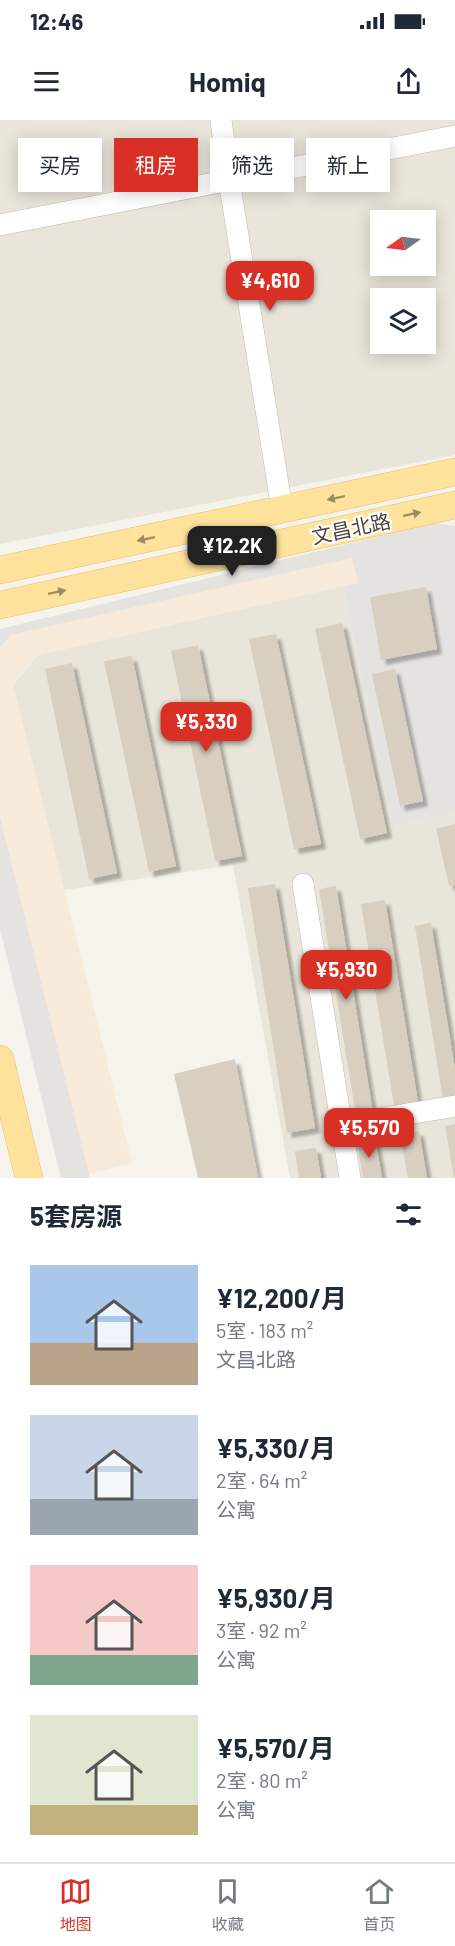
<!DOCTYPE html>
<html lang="zh">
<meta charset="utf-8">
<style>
body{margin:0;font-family:Barlow,"Noto Sans SC",sans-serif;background:#f6f6f7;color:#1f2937;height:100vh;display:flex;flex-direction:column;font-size:22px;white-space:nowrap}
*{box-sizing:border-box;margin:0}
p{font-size:20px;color:#747a83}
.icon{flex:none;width:33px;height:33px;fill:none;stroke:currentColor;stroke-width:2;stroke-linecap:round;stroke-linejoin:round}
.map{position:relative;height:1058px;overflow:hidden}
.sheet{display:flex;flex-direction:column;background:#fff;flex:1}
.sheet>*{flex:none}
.guide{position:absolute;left:18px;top:18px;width:420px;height:54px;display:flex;gap:12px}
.needle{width:39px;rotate:256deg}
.buttons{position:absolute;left:370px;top:90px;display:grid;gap:12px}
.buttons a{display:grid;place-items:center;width:66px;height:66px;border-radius:0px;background:#fff;box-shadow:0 3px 15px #0003;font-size:30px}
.price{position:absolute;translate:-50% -51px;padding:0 14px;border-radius:12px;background:#d93025;color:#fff;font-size:20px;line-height:39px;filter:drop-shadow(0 2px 3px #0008)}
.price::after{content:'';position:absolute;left:50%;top:36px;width:18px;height:14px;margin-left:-9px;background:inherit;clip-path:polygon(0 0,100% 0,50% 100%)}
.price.selected{background:#222;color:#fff}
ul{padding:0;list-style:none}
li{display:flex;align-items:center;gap:18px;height:150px;padding:0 30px}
li span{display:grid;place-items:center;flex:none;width:168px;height:120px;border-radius:0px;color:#555}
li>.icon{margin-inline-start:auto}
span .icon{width:72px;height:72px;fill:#fffc;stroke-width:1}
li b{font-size:26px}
h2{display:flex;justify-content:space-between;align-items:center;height:72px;padding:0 30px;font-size:26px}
.chip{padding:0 21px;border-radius:0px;background:#fff;box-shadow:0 3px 15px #0003;font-size:21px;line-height:54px}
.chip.selected{background:#d93025;color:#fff}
.status{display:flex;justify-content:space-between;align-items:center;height:42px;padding:0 30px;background:#fff;direction:ltr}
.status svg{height:16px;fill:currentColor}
header{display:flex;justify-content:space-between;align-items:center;height:78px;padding:0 30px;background:#fff;font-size:27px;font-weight:700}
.tab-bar{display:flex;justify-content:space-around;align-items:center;height:84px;border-top:2px solid #e0e1e3;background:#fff;font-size:16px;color:#747a83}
.tab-bar a{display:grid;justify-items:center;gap:3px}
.tab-bar .selected{color:#d93025}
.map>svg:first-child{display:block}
.residential{fill:#eae5da;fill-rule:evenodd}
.commercial{fill:#f7ead8}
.parking{fill:#e5e3e0}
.building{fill:#d8cfc1;filter:url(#shadow)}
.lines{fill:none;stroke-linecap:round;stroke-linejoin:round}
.minor-casing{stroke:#c2bbae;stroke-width:22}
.major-casing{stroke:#e6c16a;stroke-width:28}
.minor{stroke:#fff;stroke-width:21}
.major{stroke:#ffe39c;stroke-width:27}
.oneway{fill:#9c8c66}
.labels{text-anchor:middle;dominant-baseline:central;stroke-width:4.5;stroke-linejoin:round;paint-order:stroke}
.street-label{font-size:20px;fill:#4b4439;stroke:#fff}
</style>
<div class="status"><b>12:46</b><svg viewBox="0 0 49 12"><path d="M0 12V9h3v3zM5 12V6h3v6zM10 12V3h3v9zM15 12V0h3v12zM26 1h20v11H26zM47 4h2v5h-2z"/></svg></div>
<header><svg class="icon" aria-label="menu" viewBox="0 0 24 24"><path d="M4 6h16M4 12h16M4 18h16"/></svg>Homiq<svg class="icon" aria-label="share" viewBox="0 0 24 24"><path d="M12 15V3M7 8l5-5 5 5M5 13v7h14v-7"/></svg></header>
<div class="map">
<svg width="455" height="1058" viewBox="0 0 455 1058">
<defs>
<filter id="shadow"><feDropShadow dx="5" dy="5" stdDeviation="1.5" flood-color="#0004"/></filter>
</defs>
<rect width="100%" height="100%" fill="#f6f3ec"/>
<path class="residential" d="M0,0h455v335l-455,89zM381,100h45v46h-45zM381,178h45v46h-45z
M343,466l49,239 63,-13v366h-165l-57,-313 -169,25 -51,-205 25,-30z"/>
<path class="commercial" d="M352,438l6,25 -320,72 -25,29 119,479 -43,11 -89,-357v-169l11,-13z"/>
<path class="parking" d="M433,403l22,3v286l-63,13 -49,-239 15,-3 -6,-25 -341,77 -11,13v-19z
M0,697l89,357v4h-28l-61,-249z"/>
<path class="building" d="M426,467l11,62 -56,11 -11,-63z
M342,503l45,210 -27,6 -45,-210z
M276,514l45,210 -27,5 -45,-210z
M198,525l44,211 -27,5 -44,-210z
M132,536l44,210 -27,6 -45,-211z
M72,543l45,210 -28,6 -44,-210z
M395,549l28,132 -23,5 -28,-132z
M455,704v61l-6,1 -13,-57z
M275,764l40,244 -28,5 -39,-245z
M336,766l37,227 -17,3 -37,-227z
M385,780l33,202 -24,4 -33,-202z
M431,803l24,146v29l-12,2 -28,-174z
M235,939l23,119h-60l-24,-104z
M455,1004v54h-1l-9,-52z
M419,1011l8,47h-19l-8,-44z
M375,1019l7,39h-19l-6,-36z
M316,1028l5,30h-22l-4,-27z"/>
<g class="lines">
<g class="minor-casing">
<path id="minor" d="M221,0l8,60 53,329
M0,105l455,-89
M303,764l47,294
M342,1005l113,-19"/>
</g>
<g class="major-casing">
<path id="major" d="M0,450l455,-98
M0,485l455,-100
M0,939l29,119"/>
</g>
<use href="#minor" class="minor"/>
<use href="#major" class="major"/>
</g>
<defs><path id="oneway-solid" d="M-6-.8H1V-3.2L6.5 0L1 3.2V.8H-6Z" transform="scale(1.5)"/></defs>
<g class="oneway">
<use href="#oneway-solid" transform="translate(336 378) rotate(168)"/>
<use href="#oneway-solid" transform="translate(412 394) rotate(-12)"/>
<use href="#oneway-solid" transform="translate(146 419) rotate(168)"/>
<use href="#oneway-solid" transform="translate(57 472) rotate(-12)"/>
</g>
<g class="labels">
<g class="street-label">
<text transform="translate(351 408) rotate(-12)">文昌北路</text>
</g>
</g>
</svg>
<div class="buttons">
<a><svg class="needle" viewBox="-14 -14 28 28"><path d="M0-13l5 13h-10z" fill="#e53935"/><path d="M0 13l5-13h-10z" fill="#747a83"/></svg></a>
<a><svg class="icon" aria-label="layers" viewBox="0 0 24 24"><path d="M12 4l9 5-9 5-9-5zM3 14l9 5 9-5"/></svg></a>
</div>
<b class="price" style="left:270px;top:192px">¥4,610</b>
<b class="price selected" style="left:232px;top:457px">¥12.2K</b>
<b class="price" style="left:206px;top:633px">¥5,330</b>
<b class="price" style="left:346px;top:881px">¥5,930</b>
<b class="price" style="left:369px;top:1039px">¥5,570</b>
<div class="guide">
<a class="chip">买房</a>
<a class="chip selected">租房</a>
<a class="chip">筛选</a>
<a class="chip">新上</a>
</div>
</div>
<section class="sheet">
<h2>5套房源<svg class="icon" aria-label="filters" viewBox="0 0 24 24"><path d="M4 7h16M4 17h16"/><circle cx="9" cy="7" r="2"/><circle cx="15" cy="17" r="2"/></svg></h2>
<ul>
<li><span style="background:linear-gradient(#a9c7e8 65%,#b9a48a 0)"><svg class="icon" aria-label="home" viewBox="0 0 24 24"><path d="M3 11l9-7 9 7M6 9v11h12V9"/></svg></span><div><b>¥12,200/月</b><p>5室 · 183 m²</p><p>文昌北路</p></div></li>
<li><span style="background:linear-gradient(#c9d6e8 70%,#9aa5b1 0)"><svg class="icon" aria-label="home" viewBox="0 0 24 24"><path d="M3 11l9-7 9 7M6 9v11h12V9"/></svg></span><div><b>¥5,330/月</b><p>2室 · 64 m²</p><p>公寓</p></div></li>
<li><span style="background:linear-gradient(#f6c9c9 75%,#7fa58c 0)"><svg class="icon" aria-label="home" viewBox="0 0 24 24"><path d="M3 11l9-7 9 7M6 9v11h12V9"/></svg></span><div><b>¥5,930/月</b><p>3室 · 92 m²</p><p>公寓</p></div></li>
<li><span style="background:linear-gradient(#dfe7d0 75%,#c2b280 0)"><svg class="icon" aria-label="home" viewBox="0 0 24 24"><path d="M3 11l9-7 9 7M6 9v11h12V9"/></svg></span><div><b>¥5,570/月</b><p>2室 · 80 m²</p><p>公寓</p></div></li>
</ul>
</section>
<nav class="tab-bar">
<a class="selected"><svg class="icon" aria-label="map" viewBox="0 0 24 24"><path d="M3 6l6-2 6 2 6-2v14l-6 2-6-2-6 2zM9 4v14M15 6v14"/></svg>地图</a>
<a><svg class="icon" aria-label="saved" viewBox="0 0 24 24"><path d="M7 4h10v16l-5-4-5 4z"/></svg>收藏</a>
<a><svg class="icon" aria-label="home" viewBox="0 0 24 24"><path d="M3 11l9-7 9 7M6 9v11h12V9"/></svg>首页</a>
</nav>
